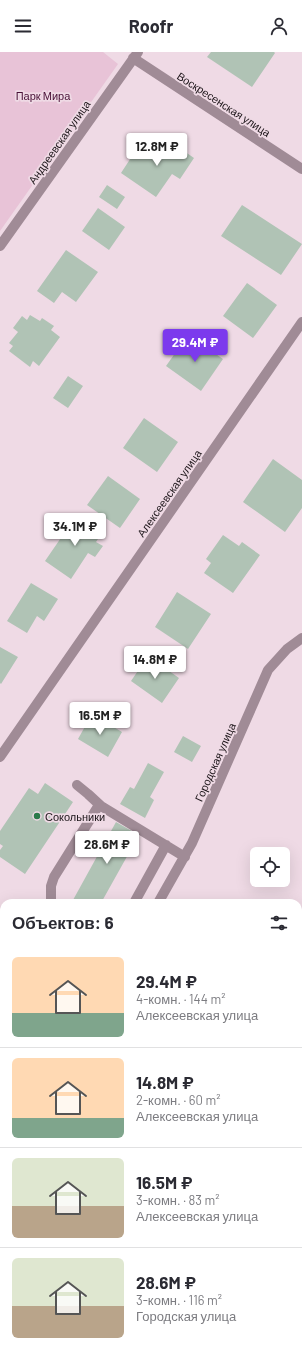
<!DOCTYPE html>
<html lang="ru">
<meta charset="utf-8">
<style>
body{margin:0;font-family:Barlow,sans-serif;background:#f2f2f3;color:#2b2b33;height:100vh;display:flex;flex-direction:column;font-size:15px;white-space:nowrap}
*{box-sizing:border-box;margin:0}
p{font-size:13px;color:#7c7c81}
.icon{flex:none;width:22px;height:22px;fill:none;stroke:currentColor;stroke-width:2;stroke-linecap:round;stroke-linejoin:round}
.map{position:relative;flex:1;overflow:hidden}
.details{position:absolute;left:0px;top:847px;width:302px;height:456px;display:flex;flex-direction:column;background:#fff;border-radius:12px 12px 0 0;box-shadow:0 4px 16px #0002}
.details>*{flex:none}
.controls{position:absolute;left:250px;top:795px;display:grid;gap:8px}
.controls a{display:grid;place-items:center;width:40px;height:40px;border-radius:6px;background:#fff;box-shadow:0 4px 16px #0002;font-size:20px}
.price{position:absolute;translate:-50% -34px;padding:0 9px;border-radius:4px;background:#fff;color:#222;font-size:13px;line-height:26px;filter:drop-shadow(0 1px 2px #0008)}
.price::after{content:'';position:absolute;left:50%;top:24px;width:12px;height:9px;margin-left:-6px;background:inherit;clip-path:polygon(0 0,100% 0,50% 100%)}
.price.current{background:#7c3aed;color:#fff}
ul{padding:0;list-style:none}
li{display:flex;align-items:center;gap:12px;height:100px;padding:0 12px}
li+li{border-top:1px solid #e1e1e2}
li span{display:grid;place-items:center;flex:none;width:112px;height:80px;border-radius:6px;color:#555}
li>.icon{margin-inline-start:auto}
span .icon{width:48px;height:48px;fill:#fffc;stroke-width:1}
li b{font-size:17px}
h2{display:flex;justify-content:space-between;align-items:center;height:48px;padding:0 12px;font-size:17px}
header{display:flex;justify-content:space-between;align-items:center;height:52px;padding:0 12px;background:#fff;font-size:18px;font-weight:700}
.map>svg:first-child{display:block}
.green{fill:#e8c3d7}
.building{fill:#b0c3b5}
.lines{fill:none;stroke-linecap:round;stroke-linejoin:round}
.minor{stroke:#a08b96;stroke-width:10}
.poi-dot{fill:#2b7a4a;stroke:#efdae5;stroke-width:1.5}
.labels{text-anchor:middle;dominant-baseline:central;stroke-width:3.5;stroke-linejoin:round;paint-order:stroke}
.park-label{font-size:11px;fill:#491137;stroke:#efdae5}
.street-label{font-size:11px;fill:#1c1519;stroke:#efdae5}
.poi-label{font-size:11px;fill:#1c1519;stroke:#efdae5;text-anchor:start}
</style>
<header><svg class="icon" aria-label="menu" viewBox="0 0 24 24"><path d="M4 6h16M4 12h16M4 18h16"/></svg>Roofr<svg class="icon" aria-label="person" viewBox="0 0 24 24"><circle cx="12" cy="8" r="4"/><path d="M4 21q1-7 8-7t8 7"/></svg></header>
<div class="map">
<svg width="302" height="1303" viewBox="0 0 302 1303">
<rect width="100%" height="100%" fill="#efdae5"/>
<path class="green" d="M0,0h103l15,12 -118,167z
M0,1189l4,3v107h128l4,4h-136z"/>
<path class="building" d="M211,0h63l1,1 -23,34 -45,-30z
M168,88l26,18 -14,21 -8,-5 -16,23 -35,-24 19,-29 18,12z
M107,133l18,12 -8,12 -18,-12z
M242,153l60,39 -21,31 -60,-39z
M98,156l27,19 -16,23 -27,-19z
M66,198l32,22 -22,30 -14,-10 -8,11 -17,-12z
M247,231l30,22 -24,33 -30,-22z
M30,263l10,6 2,-3 12,8 -3,4 9,7 -21,29 -6,-5 -3,6 -21,-16 4,-5 -4,-3 9,-11 -5,-4 9,-12 5,4z
M188,283l35,24 -22,32 -35,-25z
M68,324l15,10 -15,22 -15,-10z
M144,366l34,24 -21,30 -34,-24z
M273,407l29,21v28l-17,24 -42,-30z
M108,424l32,23 -20,29 -33,-23z
M76,464l26,17 -6,9 7,4 -8,11 -7,-4 -17,26 -26,-18z
M223,483l16,11 3,-4 18,13 -27,38 -29,-20 7,-10 -5,-4z
M31,531l27,16 -14,22 -7,-5 -10,17 -20,-12z
M177,540l34,22 -23,35 -33,-22z
M0,595l18,10 -17,27 -1,-1z
M148,604l31,22 -17,25 -31,-22z
M92,662l30,18 -14,25 -30,-18z
M183,684l18,10 -9,16 -18,-10z
M148,711l16,9 -14,25 4,3 -9,18 -25,-14 10,-17 4,2z
M45,731l28,19 -48,72 -25,-17v-7l3,-4 -3,-2v-13l29,-43 9,6z
M116,770l23,13 -38,68h-22l-6,-3z
M298,938h4v109h-4z"/>
<g class="lines">
<path class="minor" d="M133,6l169,111
M0,194l138,-194
M0,705l302,-435
M77,733l11,9 13,12 84,51
M51,847v-13l3,-9 45,-72
M134,851l32,-58
M158,851l34,-60 76,-173 19,-21 15,-11
M0,933l4,3
M0,995l4,3
M0,1161l4,3
M298,1205l4,3 -4,8
M175,1299l6,4
M213,1303l1,-4"/>
</g>
<circle class="poi-dot" cx="37" cy="764" r="4"/>
<g class="labels">
<g class="park-label">
<text x="43" y="43">Парк Мира</text>
</g>
<g class="street-label">
<text transform="translate(224 52) rotate(33)">Воскресенская улица</text>
<text transform="translate(59 90) rotate(-55)">Андреевская улица</text>
<text transform="translate(169 441) rotate(-55)">Алексеевская улица</text>
<text transform="translate(215 710) rotate(-66)">Городская улица</text>
</g>
<g class="poi-label">
<text x="45" y="764">Сокольники</text>
</g>
</g>
</svg>
<div class="controls">
<a><svg class="icon" aria-label="locate" viewBox="0 0 24 24"><circle cx="12" cy="12" r="6"/><path d="M12 2v4M12 18v4M2 12h4M18 12h4"/></svg></a>
</div>
<b class="price" style="left:157px;top:115px">12.8M ₽</b>
<b class="price current" style="left:195px;top:311px">29.4M ₽</b>
<b class="price" style="left:75px;top:495px">34.1M ₽</b>
<b class="price" style="left:155px;top:628px">14.8M ₽</b>
<b class="price" style="left:100px;top:684px">16.5M ₽</b>
<b class="price" style="left:107px;top:813px">28.6M ₽</b>
<section class="details">
<h2>Объектов: 6<svg class="icon" aria-label="filters" viewBox="0 0 24 24"><path d="M4 7h16M4 17h16"/><circle cx="9" cy="7" r="2"/><circle cx="15" cy="17" r="2"/></svg></h2>
<ul>
<li><span style="background:linear-gradient(#ffd9b3 70%,#7fa58c 0)"><svg class="icon" aria-label="home" viewBox="0 0 24 24"><path d="M3 11l9-7 9 7M6 9v11h12V9"/></svg></span><div><b>29.4M ₽</b><p>4-комн. · 144 m²</p><p>Алексеевская улица</p></div></li>
<li><span style="background:linear-gradient(#ffd9b3 75%,#7fa58c 0)"><svg class="icon" aria-label="home" viewBox="0 0 24 24"><path d="M3 11l9-7 9 7M6 9v11h12V9"/></svg></span><div><b>14.8M ₽</b><p>2-комн. · 60 m²</p><p>Алексеевская улица</p></div></li>
<li><span style="background:linear-gradient(#dfe7d0 60%,#b9a48a 0)"><svg class="icon" aria-label="home" viewBox="0 0 24 24"><path d="M3 11l9-7 9 7M6 9v11h12V9"/></svg></span><div><b>16.5M ₽</b><p>3-комн. · 83 m²</p><p>Алексеевская улица</p></div></li>
<li><span style="background:linear-gradient(#dfe7d0 60%,#b9a48a 0)"><svg class="icon" aria-label="home" viewBox="0 0 24 24"><path d="M3 11l9-7 9 7M6 9v11h12V9"/></svg></span><div><b>28.6M ₽</b><p>3-комн. · 116 m²</p><p>Городская улица</p></div></li>
</ul>
</section>
</div>
